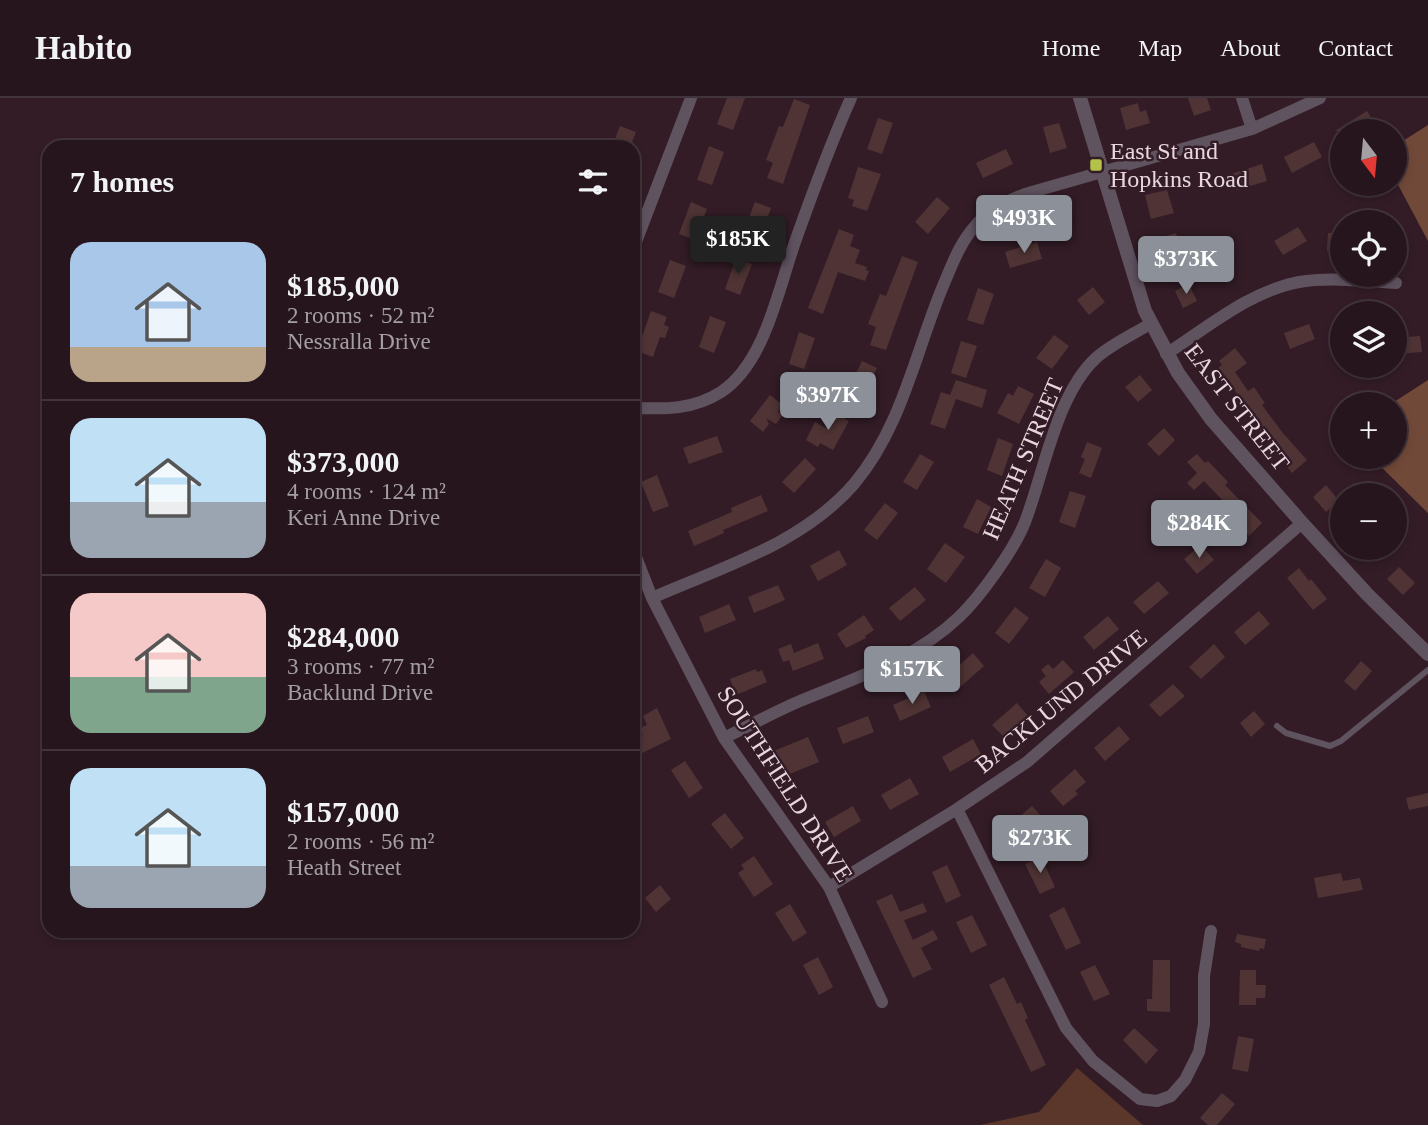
<!DOCTYPE html>
<meta charset="utf-8">
<style>
body{margin:0;font-family:"Times New Roman",serif;background:#2e1e25;color:#f1f3f6;height:100vh;display:flex;flex-direction:column;font-size:26px;white-space:nowrap}
*{box-sizing:border-box;margin:0}
p{font-size:23px;color:#a49fa3}
.icon{flex:none;width:38px;height:38px;fill:none;stroke:currentColor;stroke-width:2;stroke-linecap:round;stroke-linejoin:round}
.map{position:relative;flex:1;overflow:hidden}
.drawer{position:absolute;left:42px;top:42px;width:598px;height:798px;display:flex;flex-direction:column;background:#26151c;border-radius:21px;box-shadow:0 4px 10px #0003,0 0 0 2px #42343b}
.drawer>*{flex:none}
.needle{width:46px;rotate:164deg}
.tools{position:absolute;left:1330px;top:21px;display:grid;gap:14px}
.tools a{display:grid;place-items:center;width:77px;height:77px;border-radius:50%;background:#26151c;box-shadow:0 4px 10px #0003,0 0 0 2px #42343b;font-size:35px}
.price{position:absolute;translate:-50% -60px;padding:0 16px;border-radius:7px;background:#8c9099;color:#fff;font-size:23px;line-height:46px;filter:drop-shadow(0 2px 4px #0008)}
.price::after{content:'';position:absolute;left:50%;top:42px;width:21px;height:16px;margin-left:-10px;background:inherit;clip-path:polygon(0 0,100% 0,50% 100%)}
.price.active{background:#222;color:#fff}
ul{padding:0;list-style:none}
li{display:flex;align-items:center;gap:21px;height:175px;padding:0 28px}
li+li{border-top:2px solid #42343b}
li span{display:grid;place-items:center;flex:none;width:196px;height:140px;border-radius:21px;color:#555}
li>.icon{margin-inline-start:auto}
span .icon{width:84px;height:84px;fill:#fffc;stroke-width:1}
li b{font-size:30px}
h2{display:flex;justify-content:space-between;align-items:center;height:84px;padding:0 28px;font-size:30px}
header{display:flex;align-items:center;gap:42px;box-sizing:border-box;height:98px;padding:0 35px;background:#26151c;border-bottom:2px solid #42343b}
header strong{font-size:33px}
nav{display:flex;gap:38px;margin-inline-start:auto;font-size:24px}
.map>svg:first-child{display:block}
.green{fill:#5a372a}
.forest{fill:#714939}
.building{fill:#503435}
.lines{fill:none;stroke-linecap:round;stroke-linejoin:round}
.service{stroke:#605360;stroke-width:6}
.minor{stroke:#605360;stroke-width:12}
.tertiary{stroke:#605360;stroke-width:14}
.poi-dot{fill:#b4c24a;stroke:#331c26;stroke-width:2.5}
.labels{text-anchor:middle;dominant-baseline:central;stroke-width:5;stroke-linejoin:round;paint-order:stroke}
.poi-label{font-size:24px;fill:#e8d7de;stroke:#331c26;text-anchor:start}
.street-label{font-size:24px;fill:#e8d7de;stroke:#331c26}
</style>
<header>
<strong>Habito</strong>
<nav><a>Home</a><a>Map</a><a>About</a><a>Contact</a></nav>
</header>
<div class="map">
<svg width="1428" height="1027" viewBox="0 0 1428 1027">
<rect width="100%" height="100%" fill="#331c26"/>
<path class="green" d="M1077,970l66,57h-163l59,-13z"/>
<path class="forest" d="M1428,27v116l-33,-62v-33z
M1428,282v133l-57,-56h24v-53h-4z"/>
<path class="building" d="M727,0h18l-12,32 -16,-6z
M1188,0h19l4,12 -17,6z
M794,1l16,6 -27,79 -16,-6 6,-15 -7,-3 13,-34 4,1z
M1138,5l2,9 6,-2 4,13 -24,7 -6,-22z
M1367,13l9,15 -9,5h-32z
M878,20l15,5 -11,31 -15,-5z
M1059,25l8,25 -17,5 -7,-26z
M620,28l16,6 -6,15h-18z
M1314,44l8,15 -30,16 -8,-16z
M709,48l15,6 -12,33 -15,-5z
M1006,51l7,15 -30,14 -7,-15z
M1262,66l5,17 -31,9 -5,-16z
M858,69l23,7 -14,37 -15,-5 2,-6 -6,-2z
M1167,92l7,23 -23,6 -6,-24z
M937,99l13,11 -22,26 -13,-12z
M691,104l16,7 -12,31 -16,-6z
M755,104l16,6 -11,31 -21,-8 5,-13 4,2z
M1298,129l9,14 -24,14 -9,-14z
M839,131l15,6 -4,11 10,4 -5,13 12,4 -1,3 3,1 -4,10 -27,-9 -15,42 -15,-6z
M1176,135l7,23 -18,5 -6,-23z
M1328,135h14v19l-15,-1z
M1037,144l5,17 -32,9 -5,-16z
M902,158l16,6 -32,88 -16,-5 6,-18 -8,-3 12,-30 6,2z
M736,160l16,6 -12,31 -15,-6z
M670,162l16,6 -12,32 -16,-6z
M1189,186l8,17 -14,7 -8,-17z
M1093,189l12,15 -16,13 -12,-15z
M978,190l16,6 -11,31 -16,-5z
M651,213l16,6 -3,8 5,2 -4,11 -5,-1 -7,20 -16,-6z
M710,218l16,6 -12,31 -15,-6z
M1309,226l6,15 -25,10 -6,-16z
M799,234l16,6 -11,31 -15,-5z
M1054,237l15,11 -17,23 -16,-11z
M1420,238l2,16 -27,2v-16z
M961,243l16,5 -11,32 -15,-5z
M1235,250l12,15 -12,9 13,19 6,-4 11,16 -3,2 20,27 25,28 -15,13 -36,-46 2,-1 -24,-37 -17,-20 5,-4 -3,-4z
M862,263l15,7 -15,29 -14,-7z
M1140,277l12,15 -14,12 -13,-15z
M956,282l31,10 -5,18 -26,-9 -11,30 -15,-5 11,-32 9,3z
M1018,288l16,8 -15,30 -22,-11 11,-20 5,3z
M770,297l13,10 -5,7 4,4 -6,8 -10,-6 3,6 -6,8 -13,-11z
M835,315l14,8 -16,29 -13,-7 -2,4 -12,-7 9,-18 11,6z
M1164,330l11,12 -16,16 -12,-12z
M717,338l6,16 -34,12 -6,-16z
M998,340l15,6 -11,32 -15,-6z
M1087,344l15,6 -11,30 -12,-5 6,-14 -4,-2z
M920,356l14,8 -17,28 -14,-8z
M1197,356l8,9 3,-2 20,21 -3,3 37,38 -13,13 -28,-29 4,-4 -21,-22 -10,9 -7,-7 10,-10 -10,-11z
M805,360l11,11 -22,24 -12,-11z
M657,377l12,31 -16,6 -12,-30z
M1326,387l13,16 -13,11 -13,-15z
M1070,393l16,5 -11,32 -16,-6z
M761,397l7,16 -45,19 1,3 -30,13 -6,-15 44,-19 -1,-4z
M977,401l14,8 -13,27 -15,-7z
M885,405l13,10 -21,27 -13,-10z
M945,445l20,14 -19,26 -19,-14z
M1201,447l13,15 -17,14 -13,-15z
M839,452l8,15 -29,16 -8,-15z
M1046,461l15,9 -16,29 -16,-9z
M1399,469l16,16 -12,12 -16,-16z
M1299,470l10,13 2,-2 16,20 -14,11 -26,-32z
M1158,483l11,12 -25,21 -11,-12z
M778,487l7,15 -31,13 -6,-16z
M915,489l11,13 -26,21 -11,-13z
M729,506l7,16 -31,13 -6,-16z
M1015,509l14,11 -20,26 -14,-11z
M1259,513l11,13 -25,21 -11,-13z
M864,517l10,15 -9,6 1,2 -20,10 -9,-14z
M1108,518l11,13 -25,21 -11,-13z
M818,545l6,16 -31,12 -4,-11 -6,2 -5,-13 13,-5 3,9z
M1214,546l11,13 -24,22 -12,-12z
M973,555l11,13 -25,22 -11,-13z
M1063,562l11,12 -25,22 -10,-12 7,-6 -5,-6 7,-6 5,5z
M1361,563l11,10 -17,20 -11,-10z
M756,571l1,3 5,-2 5,12 -31,13 -6,-16z
M1173,586l12,12 -25,21 -11,-12z
M924,593l7,16 -31,14 -7,-16z
M1017,605l11,13 -24,21 -12,-12z
M657,610l14,31 -37,18v-16l9,-5 -4,-8 8,-3 -4,-9z
M1254,613l11,13 -14,13 -11,-14z
M868,618l6,16 -31,12 -6,-16z
M1119,628l11,13 -25,22 -11,-13z
M808,639l11,25 -32,13 -4,-10 -8,3 -6,-15z
M973,641l8,15 -31,18 -8,-15z
M685,663l18,27 -14,10 -18,-28z
M1075,671l11,13 -11,9 3,3 -15,12 -13,-15z
M910,680l9,16 -29,16 -9,-15z
M1428,695v13l-19,4 -3,-12z
M853,708l8,15 -27,16 -9,-15z
M1032,708l11,12 -25,21 -11,-12z
M725,715l19,25 -13,11 -20,-25z
M754,758l19,28 -19,13 -16,-24 6,-4 -3,-4z
M1041,759l14,30 -15,7 -15,-30z
M947,767l14,31 -15,7 -14,-31z
M1341,775l2,8 17,-3 3,12 -45,8 -4,-20z
M660,787l11,14 -15,13 -11,-14z
M892,796l8,18 23,-9 4,9 -23,8 9,20 20,-10 5,9 -17,9 11,21 -19,9 -37,-77z
M790,806l17,29 -14,9 -18,-29z
M1064,809l17,36 -15,7 -17,-35z
M972,817l15,30 -16,8 -15,-31z
M1237,836l29,5 -2,10 -4,-1 -1,3 -18,-4v-3l-6,-2z
M818,859l15,30 -14,8 -16,-30z
M1153,862h17v52l-23,-1v-12h5z
M1095,867l15,29 -16,7 -14,-29z
M1240,872h16v15h10l-1,13h-9v7h-17z
M1004,879l13,27 4,-2 7,16 -3,2 21,45 -15,7 -42,-87z
M1134,930l24,22 -12,14 -23,-24z
M1238,938l16,3 -6,33 -16,-3z
M1222,995l13,11 -18,21h-9l-8,-7z"/>
<g class="lines">
<path class="service" d="M1277,628l9,7 44,13 11,-5 87,-71"/>
<path class="minor" d="M1242,0l10,31
M634,149l57,-149
M1166,256c41,-26 84,-63 133,-72 31,-5 65,-1 97,1
M634,310c31,1 59,2 87,-16 44,-29 57,-102 74,-150 17,-48 35,-97 56,-144
M634,454l18,46 72,140 105,149 53,115
M652,500c70,-31 150,-54 202,-114 48,-57 61,-131 89,-198 9,-21 17,-44 33,-61 13,-15 31,-24 49,-31l227,-65 68,-31
M724,640c25,-12 50,-26 76,-37 55,-23 114,-41 159,-84 21,-20 55,-67 66,-95 19,-49 31,-127 71,-164 16,-14 36,-23 54,-34
M957,711l109,219 27,33 47,38 17,2 14,-5 14,-16 14,-28 5,-28v-48l7,-45
M829,789l128,-78 70,-47 275,-239"/>
<path class="tertiary" d="M1080,0l65,213 33,62 33,46 91,104 65,71 61,60"/>
</g>
<rect class="poi-dot" x="1089" y="60" width="14" height="14" rx="3.5"/>
<g class="labels">
<g class="poi-label">
<text x="1110" y="53">East St and<tspan x="1110" dy="28">Hopkins Road</tspan></text>
</g>
<g class="street-label">
<text transform="translate(1237 309) rotate(52)">EAST STREET</text>
<text transform="translate(1023 361) rotate(-67)">HEATH STREET</text>
<text transform="translate(1061 603) rotate(-39)">BACKLUND DRIVE</text>
<text transform="translate(785 686) rotate(57)">SOUTHFIELD DRIVE</text>
</g>
</g>
</svg>
<div class="tools">
<a><svg class="needle" viewBox="-14 -14 28 28"><path d="M0-13l5 13h-10z" fill="#e53935"/><path d="M0 13l5-13h-10z" fill="#a49fa3"/></svg></a>
<a><svg class="icon" aria-label="locate" viewBox="0 0 24 24"><circle cx="12" cy="12" r="6"/><path d="M12 2v4M12 18v4M2 12h4M18 12h4"/></svg></a>
<a><svg class="icon" aria-label="layers" viewBox="0 0 24 24"><path d="M12 4l9 5-9 5-9-5zM3 14l9 5 9-5"/></svg></a>
<a>+</a>
<a>−</a>
</div>
<b class="price" style="left:1024px;top:157px">$493K</b>
<b class="price active" style="left:738px;top:178px">$185K</b>
<b class="price" style="left:1186px;top:198px">$373K</b>
<b class="price" style="left:828px;top:334px">$397K</b>
<b class="price" style="left:1199px;top:462px">$284K</b>
<b class="price" style="left:912px;top:608px">$157K</b>
<b class="price" style="left:1040px;top:777px">$273K</b>
<section class="drawer">
<h2>7 homes<svg class="icon" aria-label="filters" viewBox="0 0 24 24"><path d="M4 7h16M4 17h16"/><circle cx="9" cy="7" r="2"/><circle cx="15" cy="17" r="2"/></svg></h2>
<ul>
<li><span style="background:linear-gradient(#a9c7e8 75%,#b9a48a 0)"><svg class="icon" aria-label="home" viewBox="0 0 24 24"><path d="M3 11l9-7 9 7M6 9v11h12V9"/></svg></span><div><b>$185,000</b><p>2 rooms · 52 m²</p><p>Nessralla Drive</p></div></li>
<li><span style="background:linear-gradient(#bfe0f5 60%,#9aa5b1 0)"><svg class="icon" aria-label="home" viewBox="0 0 24 24"><path d="M3 11l9-7 9 7M6 9v11h12V9"/></svg></span><div><b>$373,000</b><p>4 rooms · 124 m²</p><p>Keri Anne Drive</p></div></li>
<li><span style="background:linear-gradient(#f6c9c9 60%,#7fa58c 0)"><svg class="icon" aria-label="home" viewBox="0 0 24 24"><path d="M3 11l9-7 9 7M6 9v11h12V9"/></svg></span><div><b>$284,000</b><p>3 rooms · 77 m²</p><p>Backlund Drive</p></div></li>
<li><span style="background:linear-gradient(#bfe0f5 70%,#9aa5b1 0)"><svg class="icon" aria-label="home" viewBox="0 0 24 24"><path d="M3 11l9-7 9 7M6 9v11h12V9"/></svg></span><div><b>$157,000</b><p>2 rooms · 56 m²</p><p>Heath Street</p></div></li>
</ul>
</section>
</div>
